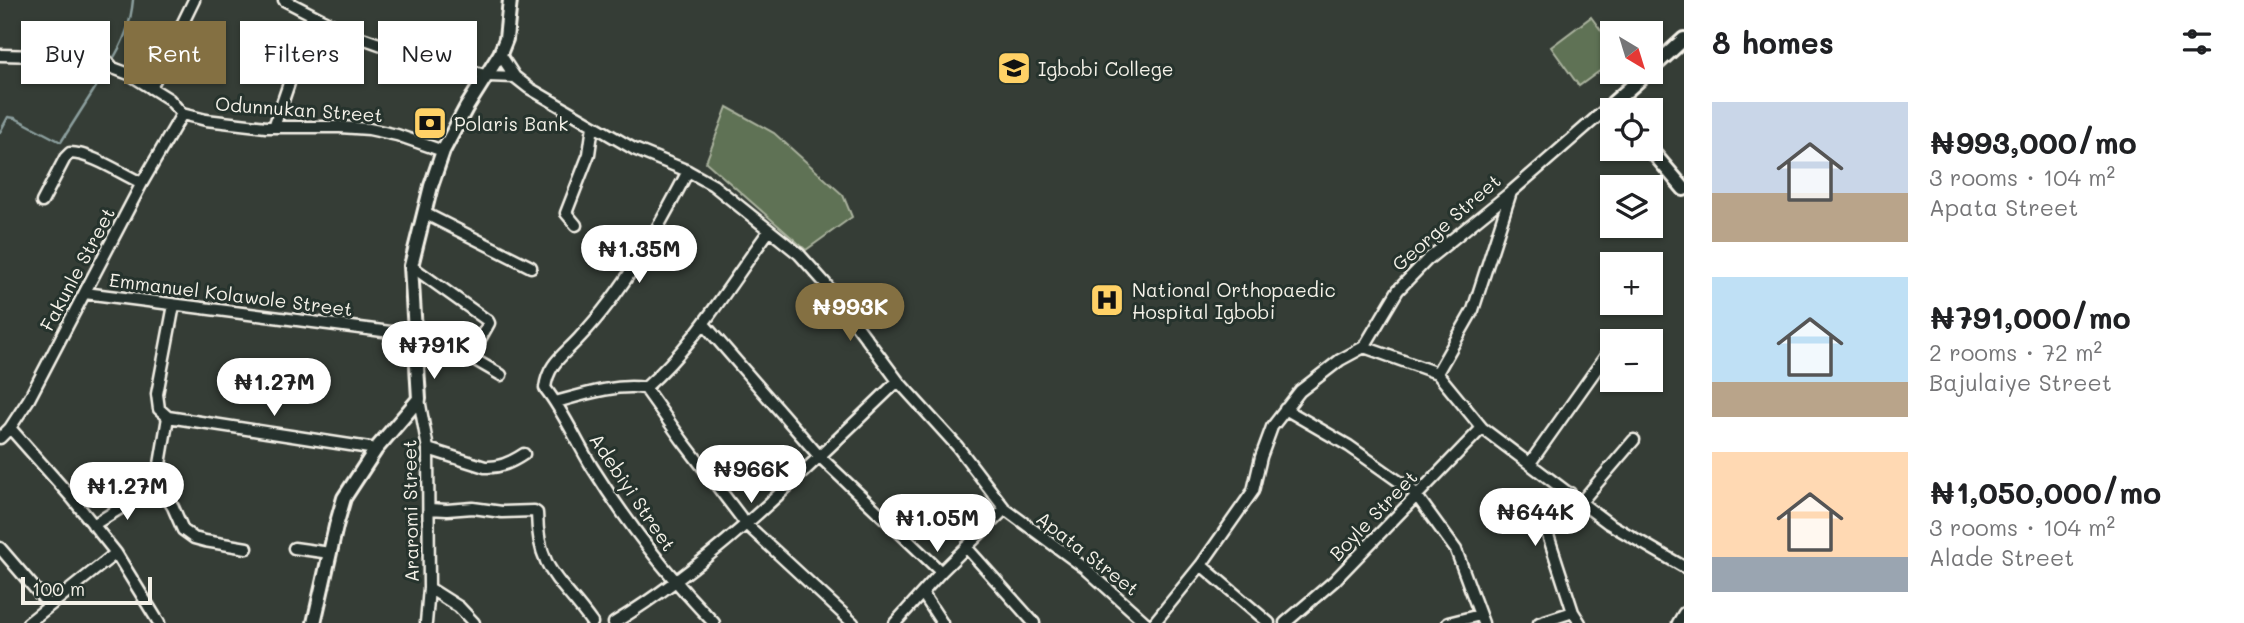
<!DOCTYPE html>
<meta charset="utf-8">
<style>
body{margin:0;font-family:Mali,sans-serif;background:#f6f6f6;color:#202124;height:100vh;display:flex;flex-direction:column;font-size:26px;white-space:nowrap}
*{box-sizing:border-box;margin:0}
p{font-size:23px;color:#757577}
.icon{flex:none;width:38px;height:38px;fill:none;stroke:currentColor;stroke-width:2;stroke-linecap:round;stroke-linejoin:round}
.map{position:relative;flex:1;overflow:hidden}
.side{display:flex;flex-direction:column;background:#fff;width:560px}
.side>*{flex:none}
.banner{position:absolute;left:21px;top:21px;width:665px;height:63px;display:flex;gap:14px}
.needle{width:46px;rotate:142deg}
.fabs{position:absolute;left:1600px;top:21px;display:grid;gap:14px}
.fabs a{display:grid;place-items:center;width:63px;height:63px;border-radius:0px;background:#fff;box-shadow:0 2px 5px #0004;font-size:35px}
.scale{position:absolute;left:21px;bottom:18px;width:131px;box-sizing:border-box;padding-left:7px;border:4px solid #f4f1e8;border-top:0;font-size:19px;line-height:24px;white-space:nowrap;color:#f4f1e8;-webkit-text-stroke:5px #26332d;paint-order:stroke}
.price{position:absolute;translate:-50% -60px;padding:0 16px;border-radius:24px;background:#fff;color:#222;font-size:23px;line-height:46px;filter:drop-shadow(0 2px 4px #0008)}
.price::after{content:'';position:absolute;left:50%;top:42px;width:21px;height:16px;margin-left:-10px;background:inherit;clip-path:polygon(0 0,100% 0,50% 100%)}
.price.selected{background:#847042;color:#fff}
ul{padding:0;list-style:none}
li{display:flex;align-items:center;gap:21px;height:175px;padding:0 28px}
li span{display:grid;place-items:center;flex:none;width:196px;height:140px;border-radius:0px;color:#555}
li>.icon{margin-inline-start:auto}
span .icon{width:84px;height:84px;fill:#fffc;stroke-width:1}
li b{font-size:30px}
h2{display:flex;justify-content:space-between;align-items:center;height:84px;padding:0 28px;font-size:30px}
.pill{padding:0 24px;border-radius:0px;background:#fff;box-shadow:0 2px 5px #0004;font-size:24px;line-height:63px}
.pill.selected{background:#847042;color:#fff}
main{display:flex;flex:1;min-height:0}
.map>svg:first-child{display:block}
.green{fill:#5f7254;stroke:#aab29e;stroke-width:2}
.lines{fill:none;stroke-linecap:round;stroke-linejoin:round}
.stream{stroke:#8c9f9e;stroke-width:2.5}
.minor-casing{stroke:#f4f1e8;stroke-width:15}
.tertiary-casing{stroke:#f4f1e8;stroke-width:18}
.minor{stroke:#26332d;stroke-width:10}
.tertiary{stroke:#26332d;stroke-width:12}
.labels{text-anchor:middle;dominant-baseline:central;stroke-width:6;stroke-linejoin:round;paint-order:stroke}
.poi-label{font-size:19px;fill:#f4f1e8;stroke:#26332d;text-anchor:start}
.street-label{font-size:19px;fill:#f4f1e8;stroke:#26332d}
</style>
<main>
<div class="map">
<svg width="1684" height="623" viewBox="0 0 1684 623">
<rect width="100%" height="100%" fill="#353d36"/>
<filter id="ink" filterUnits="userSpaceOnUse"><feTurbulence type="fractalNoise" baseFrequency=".0143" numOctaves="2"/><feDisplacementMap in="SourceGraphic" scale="14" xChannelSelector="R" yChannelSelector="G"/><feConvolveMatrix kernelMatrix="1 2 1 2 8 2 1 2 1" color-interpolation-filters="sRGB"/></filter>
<g filter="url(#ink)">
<path class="green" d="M1591,17l21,28v17l-33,24 -28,-39z
M727,107l47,26 69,62 9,22 -46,33 -100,-88z"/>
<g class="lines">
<path class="stream" d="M111,62c12,-18 20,-40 22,-62
M0,132l8,-15 7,1 46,24 47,-74"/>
<g class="minor-casing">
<path id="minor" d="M284,0l64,33 34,12 106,31 27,1
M500,54l15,23 14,11 105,61 54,22 25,14 86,69 26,29 73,98 59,65 48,63 80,59 61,55
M0,55l84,2 23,4 6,7 16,6 40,25 13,15 24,6 60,7h74l29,2 28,6 46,16
M151,88l43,-88
M274,127l38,-111
M688,171c-29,56 -64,120 -108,166 -16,18 -32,26 -35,51 19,24 31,53 47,79 35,56 75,108 122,156
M42,202l23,-44 5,-5c21,0 52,21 72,30
M424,213l107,54
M576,225l-10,-12 23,-59 4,-28
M411,266l77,55 1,2 -19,34 31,18
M85,293l329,42
M174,305l-17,89 2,15 9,8 208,32
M704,324l115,132 122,116
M1364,347l73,26 45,55 126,95 76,44
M1437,373l36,-63 38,-118
M645,388l37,52 64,84 107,99
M419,399l9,50 1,139 -3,35
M556,402c29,-8 59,-18 89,-14 51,-45 84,-103 124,-157
M1285,409l64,37 65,46 42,58 27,73
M168,417l-10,59 3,12 12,19 10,23 11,8 11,3 42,7
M10,428l62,70 44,55 43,70
M0,438l10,-10 19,-29 113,-216 40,-69
M428,449l57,18c15,1 27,-5 39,-13
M1530,463l77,-109
M1570,493l-21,28 -3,8 27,83
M1581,502l53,-62
M429,509l18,1 26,-2 29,4 32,-1 3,2c1,60 24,66 55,110
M93,525l52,-32
M966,547l68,76
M0,548l49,57
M294,548l36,5
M1201,565l68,58
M429,588l30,19 15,16
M923,594l19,29
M28,623l88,-70
M614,623c106,-65 194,-156 284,-242
M895,623l46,-51 64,-63
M1154,623l47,-58 52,-74 8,-34 11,-30 28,-36 40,-31 24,-13 34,-57 29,-30 84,-68 102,-89
M1285,623l49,-42 148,-153
M1448,623l32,-8
M1539,623l34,-11 7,11
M1678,623l6,-10"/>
</g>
<g class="tertiary-casing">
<path id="tertiary" d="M1650,70l34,-31
M1619,110l-6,-7 35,-31
M1650,149l34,40
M314,623l22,-97 8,-28 32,-49 43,-50 -8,-133 20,-80 12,-35 23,-43 34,-54 6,-15 4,-39"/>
</g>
<use href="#minor" class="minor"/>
<use href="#tertiary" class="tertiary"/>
</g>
</g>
<defs>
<g id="school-square" transform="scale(1.75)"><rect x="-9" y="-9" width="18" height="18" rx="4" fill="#ffd166" stroke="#26332d"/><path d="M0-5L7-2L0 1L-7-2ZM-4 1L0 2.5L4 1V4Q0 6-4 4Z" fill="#111"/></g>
<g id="bank-square" transform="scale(1.75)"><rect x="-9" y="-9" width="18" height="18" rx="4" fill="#ffd166" stroke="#26332d"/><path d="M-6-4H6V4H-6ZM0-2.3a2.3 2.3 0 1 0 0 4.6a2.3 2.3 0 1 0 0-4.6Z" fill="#111"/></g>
<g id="hospital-square" transform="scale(1.75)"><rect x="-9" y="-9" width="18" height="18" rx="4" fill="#ffd166" stroke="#26332d"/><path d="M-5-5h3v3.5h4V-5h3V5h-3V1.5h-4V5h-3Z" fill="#111"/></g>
</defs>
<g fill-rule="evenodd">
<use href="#school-square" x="1014" y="68"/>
<use href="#bank-square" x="430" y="123"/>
<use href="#hospital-square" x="1107" y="300"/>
</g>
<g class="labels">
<g class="poi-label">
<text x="1038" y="68">Igbobi College</text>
<text x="454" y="123">Polaris Bank</text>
<text x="1132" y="289">National Orthopaedic<tspan x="1132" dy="22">Hospital Igbobi</tspan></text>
</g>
<g class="street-label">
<text transform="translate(299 109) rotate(4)">Odunnukan Street</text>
<text transform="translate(1446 222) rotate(-41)">George Street</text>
<text transform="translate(77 269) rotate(-62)">Fakunle Street</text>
<text transform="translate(231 294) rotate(7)">Emmanuel Kolawole Street</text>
<text transform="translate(633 492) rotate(56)">Adebiyi Street</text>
<text transform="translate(410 511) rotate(-91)">Araromi Street</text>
<text transform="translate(1373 515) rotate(-46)">Boyle Street</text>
<text transform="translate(1088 553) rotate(38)">Apata Street</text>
</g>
</g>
</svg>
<div class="fabs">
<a><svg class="needle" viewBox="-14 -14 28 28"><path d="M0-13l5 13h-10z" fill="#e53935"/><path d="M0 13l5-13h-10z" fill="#757577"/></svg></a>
<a><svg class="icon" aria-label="locate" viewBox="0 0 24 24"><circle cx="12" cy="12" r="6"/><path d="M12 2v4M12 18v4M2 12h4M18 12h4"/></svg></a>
<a><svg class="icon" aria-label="layers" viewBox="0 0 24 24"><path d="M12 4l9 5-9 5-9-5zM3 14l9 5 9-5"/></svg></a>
<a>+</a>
<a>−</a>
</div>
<div class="scale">100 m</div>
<b class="price" style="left:639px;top:285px">₦1.35M</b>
<b class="price selected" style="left:850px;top:343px">₦993K</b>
<b class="price" style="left:434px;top:381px">₦791K</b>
<b class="price" style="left:274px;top:418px">₦1.27M</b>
<b class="price" style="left:751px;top:505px">₦966K</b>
<b class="price" style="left:127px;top:522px">₦1.27M</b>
<b class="price" style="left:1535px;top:548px">₦644K</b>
<b class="price" style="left:937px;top:554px">₦1.05M</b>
<div class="banner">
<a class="pill">Buy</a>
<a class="pill selected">Rent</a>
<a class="pill">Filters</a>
<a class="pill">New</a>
</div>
</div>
<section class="side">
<h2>8 homes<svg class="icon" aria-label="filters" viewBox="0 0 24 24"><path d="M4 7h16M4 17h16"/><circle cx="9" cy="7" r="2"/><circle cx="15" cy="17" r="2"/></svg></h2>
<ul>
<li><span style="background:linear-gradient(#c9d6e8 65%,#b9a48a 0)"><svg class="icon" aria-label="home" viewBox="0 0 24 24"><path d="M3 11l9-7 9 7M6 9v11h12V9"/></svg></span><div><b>₦993,000/mo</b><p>3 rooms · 104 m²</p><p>Apata Street</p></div></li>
<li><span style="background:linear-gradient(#bfe0f5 75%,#b9a48a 0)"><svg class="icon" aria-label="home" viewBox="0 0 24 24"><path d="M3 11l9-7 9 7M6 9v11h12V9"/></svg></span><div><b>₦791,000/mo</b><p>2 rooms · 72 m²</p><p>Bajulaiye Street</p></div></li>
<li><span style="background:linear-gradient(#ffd9b3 75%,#9aa5b1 0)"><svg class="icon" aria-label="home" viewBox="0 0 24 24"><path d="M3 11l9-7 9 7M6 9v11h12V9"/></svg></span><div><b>₦1,050,000/mo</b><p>3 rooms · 104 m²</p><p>Alade Street</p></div></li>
</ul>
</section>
</main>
